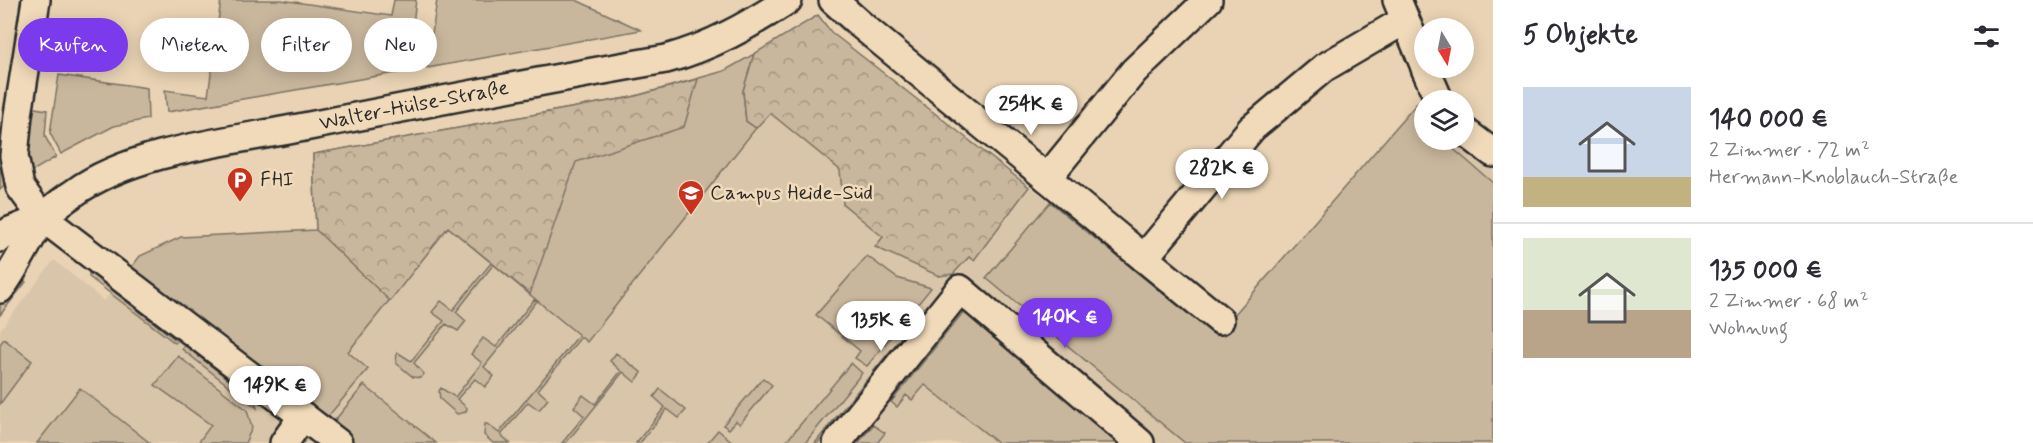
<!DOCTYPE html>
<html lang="de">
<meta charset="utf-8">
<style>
body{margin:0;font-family:Mynerve,sans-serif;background:#f7f7f7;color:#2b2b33;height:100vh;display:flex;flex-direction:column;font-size:22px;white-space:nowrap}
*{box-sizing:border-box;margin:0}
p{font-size:20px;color:#7c7c81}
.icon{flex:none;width:33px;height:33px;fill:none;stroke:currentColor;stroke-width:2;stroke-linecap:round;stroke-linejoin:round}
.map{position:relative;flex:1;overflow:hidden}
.side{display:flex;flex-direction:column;background:#fff;width:540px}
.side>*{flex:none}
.guide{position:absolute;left:18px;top:18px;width:570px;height:54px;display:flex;gap:12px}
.needle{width:39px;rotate:170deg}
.controls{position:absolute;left:1414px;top:18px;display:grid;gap:12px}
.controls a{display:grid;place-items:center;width:60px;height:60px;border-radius:50%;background:#fff;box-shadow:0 3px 15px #0003;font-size:30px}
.price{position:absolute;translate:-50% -51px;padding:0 14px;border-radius:21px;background:#fff;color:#222;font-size:20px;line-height:39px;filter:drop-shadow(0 2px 3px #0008)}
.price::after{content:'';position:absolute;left:50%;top:36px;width:18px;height:14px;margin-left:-9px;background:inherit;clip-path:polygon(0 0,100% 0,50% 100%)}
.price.current{background:#7c3aed;color:#fff}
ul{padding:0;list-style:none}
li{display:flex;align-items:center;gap:18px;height:150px;padding:0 30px}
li+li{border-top:2px solid #e1e1e2}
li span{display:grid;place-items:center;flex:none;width:168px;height:120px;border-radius:0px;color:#555}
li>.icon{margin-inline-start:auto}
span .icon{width:72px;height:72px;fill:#fffc;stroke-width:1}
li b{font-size:26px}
h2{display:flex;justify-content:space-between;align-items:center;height:72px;padding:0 30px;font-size:26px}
.tag{padding:0 21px;border-radius:27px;background:#fff;box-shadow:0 3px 15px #0003;font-size:21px;line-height:54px}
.tag.current{background:#7c3aed;color:#fff}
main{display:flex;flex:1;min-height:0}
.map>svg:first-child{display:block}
.built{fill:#d9c5a9}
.green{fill:#c9b79d;stroke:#7a7164;stroke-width:1.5}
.forest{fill:url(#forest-crowns);stroke:#7a7164;stroke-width:1.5}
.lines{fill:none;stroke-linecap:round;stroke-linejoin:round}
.minor-casing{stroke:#2b2b2b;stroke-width:32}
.minor{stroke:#f1daba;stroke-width:27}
.labels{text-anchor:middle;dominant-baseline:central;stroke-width:5;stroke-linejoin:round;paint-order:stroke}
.street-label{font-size:21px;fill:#2b2b2b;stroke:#f1daba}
.poi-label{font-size:21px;fill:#2b2b2b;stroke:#f1daba;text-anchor:start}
</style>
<main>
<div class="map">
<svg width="1493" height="443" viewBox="0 0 1493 443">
<defs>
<pattern id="forest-crowns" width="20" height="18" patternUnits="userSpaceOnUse" patternTransform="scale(1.5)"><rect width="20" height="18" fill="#c9b79d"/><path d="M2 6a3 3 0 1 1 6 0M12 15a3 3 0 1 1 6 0" fill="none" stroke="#a39580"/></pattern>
</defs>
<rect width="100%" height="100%" fill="#e9d3b4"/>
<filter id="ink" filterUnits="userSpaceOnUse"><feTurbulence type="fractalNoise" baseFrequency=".0167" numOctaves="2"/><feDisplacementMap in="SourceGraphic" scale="12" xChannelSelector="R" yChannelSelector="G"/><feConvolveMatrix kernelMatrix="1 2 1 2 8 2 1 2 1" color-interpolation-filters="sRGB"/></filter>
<g filter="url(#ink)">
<path class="built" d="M818,15l13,17 27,22 192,148 166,134 216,-249 -7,13v40h39l29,23v280h-1493v-113l54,-70 50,41 36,-45 41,-19 135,-7 -3,-76 319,-57 66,-18 26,-7z"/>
<path class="green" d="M221,0h60l110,16 3,-16h22l-9,71 -240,41 -2,-22 43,6z
M437,0h139l65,30 -214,38z
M754,54l-11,37 3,30 10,7 -169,214 -6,-5 -43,53 10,9 -9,11 -11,-8 -27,33 9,8h-17l-9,-8 1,-11h2l12,9 80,-98 -131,-108 -100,125 20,17 -43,51 -195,-151 10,-13 41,-19 135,-7 -3,-76 319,-57 92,-26z
M59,75l88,13 1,31 -34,7 -53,28 -11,-21z
M1418,102l7,11v27h18l50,43v260h-308l-199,-165 64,-76 166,134z
M29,107l18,3 -2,26 11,21 -25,15 -7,-17z
M0,123h6l3,58 -9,9z
M867,256l30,22 34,10 -64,78 -12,-8 5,-7 -44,-36z
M491,263l2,2 -37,47 10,9 -8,10 -12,-7 -32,39 10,11 -3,4 -8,-1 -17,-14 1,-11 14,9 33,-40 -12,-9 9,-11 12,9z
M89,272l88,69 -2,2 -86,-66z
M18,277l8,5 -26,33v-14z
M534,300l3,1 -53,66 10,9 -9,11 -10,-8 -18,20 10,9 -1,4 -9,2 -17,-15 -1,-8 2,-3 14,9 27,-34 -11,-9 12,-16 13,9z
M925,308l1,2 -52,63 -1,-1z
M965,310l165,133h-132l-73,-58 -13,15 -6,-5 -9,12 -6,-5z
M4,339l28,22 -32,43v-60z
M185,345l70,56 2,7 -75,-59z
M616,353l26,20 -7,9 -12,-10 -57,71h-4l22,-27 -10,-9 9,-12 12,9 26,-33 -11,-10z
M178,356l69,54 5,18 -7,15h-47l13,-18 -56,-40z
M851,363l11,10 -57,70h-20z
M763,378l9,7 -32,39 -4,-3 -7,8 -6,-4z
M868,378l2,2 -52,63h-3z
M364,385l72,58h-82l-23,-18z
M80,388l70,55h-113z
M660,389l26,21 -7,8 -12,-9 -27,34h-4l29,-36 -11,-10z
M873,425l12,8 -8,10h-19z
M718,430l16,13h-27z"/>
<path class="forest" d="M818,15l13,17 198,155 -55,73 -5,-3 -16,17 -14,2 -64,-29 8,-10 -40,-33 -3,-34 -70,-57 -14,15 -10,-7 -3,-30 11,-37z
M698,79l-14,48 -108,35 -46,132 -82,-67 -58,74 -74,-71 -3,-76 319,-57z"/>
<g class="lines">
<g class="minor-casing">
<g id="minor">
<path d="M36,0l-18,115 -4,41 6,31 23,31 295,225"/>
<path d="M833,0l28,25 186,153 87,-107 74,-71"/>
<path d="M1397,0l28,67"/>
<path d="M1425,68l14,32"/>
<path d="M1464,131l29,22"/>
<path d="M1047,178l97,80 108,-130 73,-61 80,-47"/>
<path d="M0,238l10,-7 33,-13"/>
<path d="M1144,258l76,62"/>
<path id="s1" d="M0,289c17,-22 27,-48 43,-70 7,-10 21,-19 31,-26 59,-43 159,-52 230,-66 121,-24 241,-47 362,-68 45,-12 83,-34 122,-59"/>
<path d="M284,443l19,-27"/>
<path d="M837,443l123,-154 180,154"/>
</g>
</g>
<use href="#minor" class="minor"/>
</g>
</g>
<defs>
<g id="parking-pin" transform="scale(1.35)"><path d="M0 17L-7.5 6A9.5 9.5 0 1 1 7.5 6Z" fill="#c8321e" stroke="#f1daba"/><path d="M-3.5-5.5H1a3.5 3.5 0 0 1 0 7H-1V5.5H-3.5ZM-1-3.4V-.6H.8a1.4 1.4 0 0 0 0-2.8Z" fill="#fff"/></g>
<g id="university-pin" transform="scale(1.35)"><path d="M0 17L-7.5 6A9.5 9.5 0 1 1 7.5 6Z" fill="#c8321e" stroke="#f1daba"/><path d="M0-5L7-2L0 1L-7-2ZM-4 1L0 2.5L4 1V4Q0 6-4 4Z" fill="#fff"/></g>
</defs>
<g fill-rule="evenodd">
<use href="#parking-pin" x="240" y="180"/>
<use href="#university-pin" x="691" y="193"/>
</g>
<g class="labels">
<g class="street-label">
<text stroke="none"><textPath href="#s1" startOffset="476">Walter-Hülse-Straße</textPath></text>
</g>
<g class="poi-label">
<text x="260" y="180">FHI</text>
<text x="710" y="193">Campus Heide-Süd</text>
</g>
</g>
</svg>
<div class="controls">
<a><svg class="needle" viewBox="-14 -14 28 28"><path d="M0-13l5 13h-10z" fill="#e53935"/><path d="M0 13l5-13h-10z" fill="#7c7c81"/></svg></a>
<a><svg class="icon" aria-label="layers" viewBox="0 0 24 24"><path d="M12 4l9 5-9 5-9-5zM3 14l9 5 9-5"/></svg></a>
</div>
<b class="price" style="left:1031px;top:136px">254K €</b>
<b class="price" style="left:1222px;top:200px">282K €</b>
<b class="price current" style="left:1065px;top:349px">140K €</b>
<b class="price" style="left:881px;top:352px">135K €</b>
<b class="price" style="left:275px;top:417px">149K €</b>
<div class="guide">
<a class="tag current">Kaufen</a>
<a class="tag">Mieten</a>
<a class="tag">Filter</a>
<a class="tag">Neu</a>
</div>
</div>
<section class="side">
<h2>5 Objekte<svg class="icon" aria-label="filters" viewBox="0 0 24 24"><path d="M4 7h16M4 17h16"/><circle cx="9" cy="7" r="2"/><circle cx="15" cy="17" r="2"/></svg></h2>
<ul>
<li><span style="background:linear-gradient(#c9d6e8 75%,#c2b280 0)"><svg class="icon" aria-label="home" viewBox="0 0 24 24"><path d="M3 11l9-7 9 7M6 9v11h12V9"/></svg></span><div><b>140 000 €</b><p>2 Zimmer · 72 m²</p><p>Hermann-Knoblauch-Straße</p></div></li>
<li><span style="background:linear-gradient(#dfe7d0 60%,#b9a48a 0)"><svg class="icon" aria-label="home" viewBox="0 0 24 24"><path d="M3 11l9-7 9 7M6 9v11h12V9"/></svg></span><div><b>135 000 €</b><p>2 Zimmer · 68 m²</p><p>Wohnung</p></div></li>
</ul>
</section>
</main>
